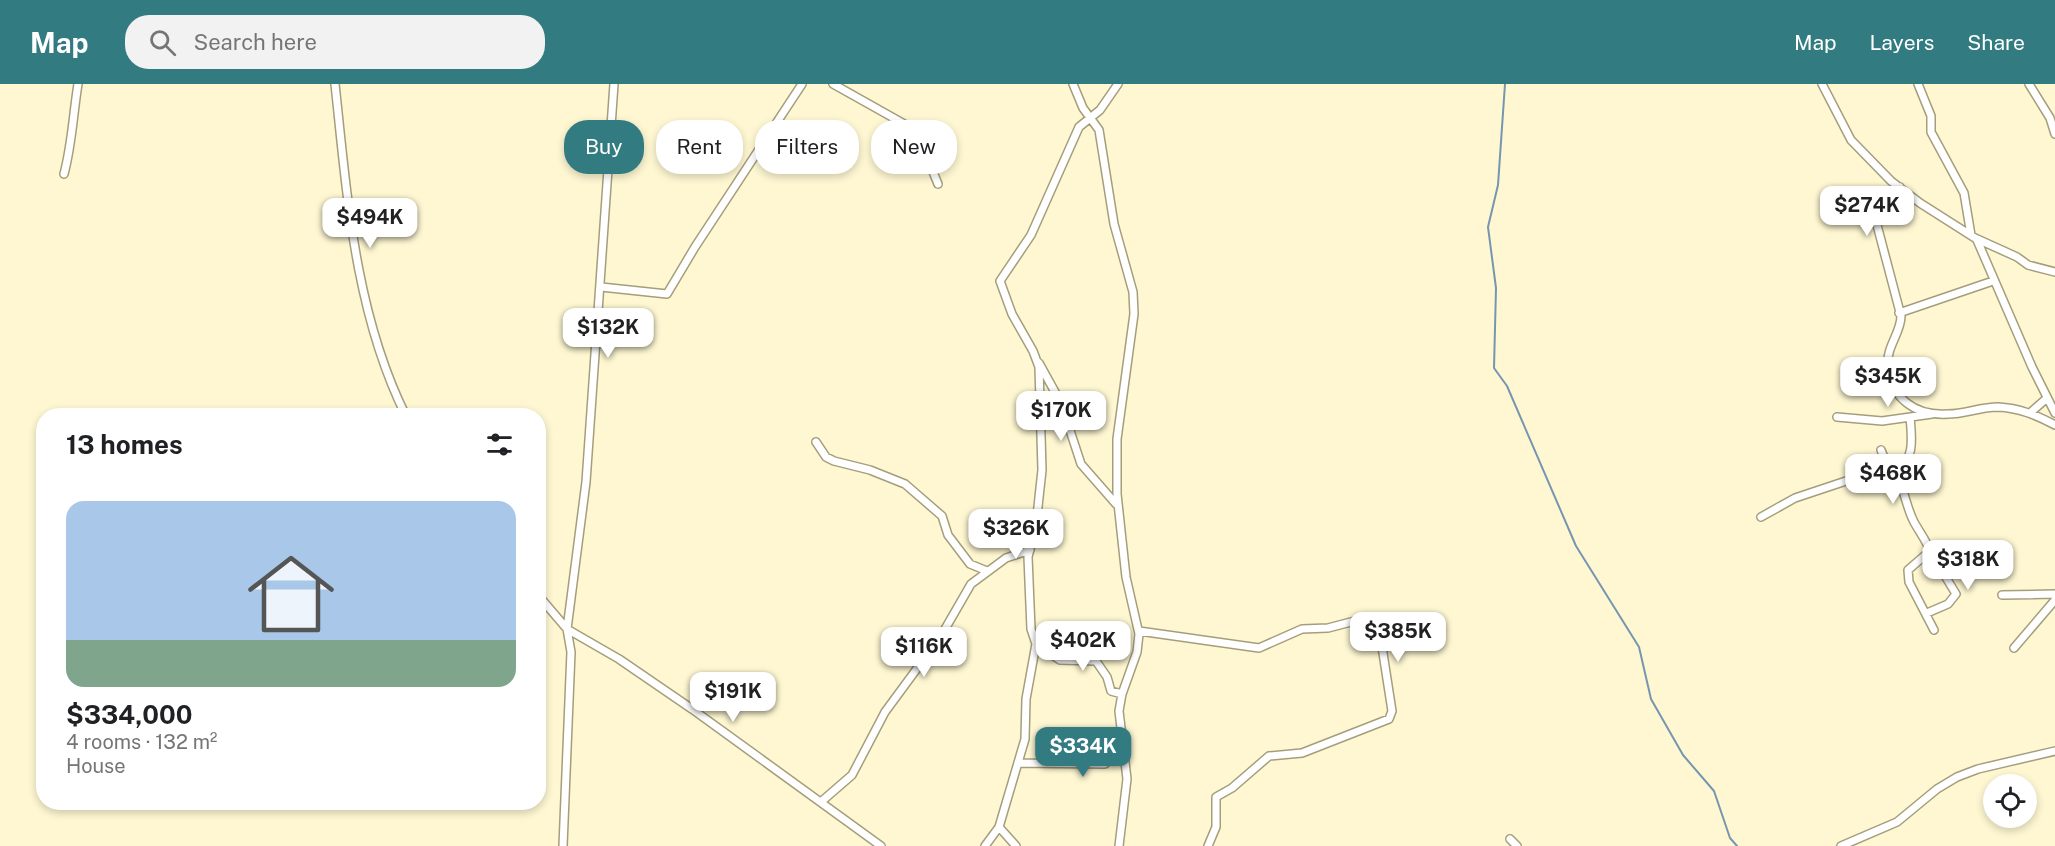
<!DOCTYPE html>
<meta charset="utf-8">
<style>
body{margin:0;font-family:"Public Sans",sans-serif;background:#f2f2f2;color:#202124;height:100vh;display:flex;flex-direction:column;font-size:22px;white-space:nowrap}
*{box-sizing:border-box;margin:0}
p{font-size:20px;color:#757577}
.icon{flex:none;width:33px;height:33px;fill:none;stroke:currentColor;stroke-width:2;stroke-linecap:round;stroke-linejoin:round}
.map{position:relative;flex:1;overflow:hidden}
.details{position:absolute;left:36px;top:324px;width:510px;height:402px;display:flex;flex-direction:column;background:#fff;border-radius:24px;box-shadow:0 3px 9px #0003}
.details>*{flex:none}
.top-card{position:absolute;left:564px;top:36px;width:570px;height:54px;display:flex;gap:12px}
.tools{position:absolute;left:1983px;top:690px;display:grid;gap:12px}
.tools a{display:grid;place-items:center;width:54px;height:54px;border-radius:50%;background:#fff;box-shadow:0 3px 9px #0003;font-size:30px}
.price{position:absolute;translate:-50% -51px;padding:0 14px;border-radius:12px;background:#fff;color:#222;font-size:20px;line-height:39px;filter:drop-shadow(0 2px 3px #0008)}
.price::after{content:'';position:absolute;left:50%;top:36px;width:18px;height:14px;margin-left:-9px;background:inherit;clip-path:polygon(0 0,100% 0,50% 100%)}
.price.active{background:#327b81;color:#fff}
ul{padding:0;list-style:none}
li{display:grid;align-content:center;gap:12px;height:318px;padding:0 30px}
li+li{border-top:2px solid #e0e0e0}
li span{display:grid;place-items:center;height:186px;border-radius:18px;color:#555}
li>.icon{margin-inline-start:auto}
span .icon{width:108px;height:108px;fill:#fffc;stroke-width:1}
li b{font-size:26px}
h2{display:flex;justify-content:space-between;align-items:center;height:72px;padding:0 30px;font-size:26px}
.pill{padding:0 21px;border-radius:24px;background:#fff;box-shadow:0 3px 9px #0003;font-size:21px;line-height:54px}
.pill.active{background:#327b81;color:#fff}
header{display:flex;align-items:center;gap:36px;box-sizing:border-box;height:84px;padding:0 30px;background:#327b81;color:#fff}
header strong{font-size:28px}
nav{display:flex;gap:33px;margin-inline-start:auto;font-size:21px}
.search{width:420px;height:54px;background:#f2f2f2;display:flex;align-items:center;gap:15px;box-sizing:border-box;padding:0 21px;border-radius:24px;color:#757577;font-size:22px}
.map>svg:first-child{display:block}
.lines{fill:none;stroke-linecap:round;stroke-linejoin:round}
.stream{stroke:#7696b0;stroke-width:2}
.street-casing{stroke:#a59e7c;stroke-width:10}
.street{stroke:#fff;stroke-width:7}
</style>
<header>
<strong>Map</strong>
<div class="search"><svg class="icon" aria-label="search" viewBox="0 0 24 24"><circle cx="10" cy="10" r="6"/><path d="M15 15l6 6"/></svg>Search here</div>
<nav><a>Map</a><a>Layers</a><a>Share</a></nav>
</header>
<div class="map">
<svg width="2055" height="762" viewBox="0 0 2055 762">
<rect width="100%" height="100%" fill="#fef7d2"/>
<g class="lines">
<path class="stream" d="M1505,0l-7,101 -10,42 8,61 -2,80 13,18 69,160 63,101 12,52 32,56 31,36 16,47 7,8"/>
<g class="street-casing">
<path id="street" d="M335,0c12,111 20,230 71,332
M614,0l-28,398 -19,147 52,30 73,50 189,137
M833,0l91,51 4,5 3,27 7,17
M1073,0l10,24 16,22 15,94 19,68 1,22 -17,125v55l9,83 13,57 -2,18 -15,42 -3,17 8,68 -8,67
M1822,0l29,56 40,41 29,22 55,35 42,19 11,8 27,7
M1918,0l13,32v16l33,61 7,42
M2029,0l21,34 5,16
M64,90c8,-30 9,-59 14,-90
M1900,103l-25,13 -3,6 29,110c0,17 -15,31 -13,49 3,33 26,51 60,49 17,0 32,-7 50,-7 21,1 38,8 57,18
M1977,156l55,127 23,46
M601,203l66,7 28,-47 107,-163
M1899,229l94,-32
M1039,279l22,40 20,61 35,40
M2030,329l17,-15
M1837,333l45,4 50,-7
M816,358l10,15 8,4 36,9 35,14 37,32 6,19 22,29 17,7
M1881,366l7,17
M1896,390c19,-16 16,-35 14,-57
M1761,433l34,-19 93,-31c17,15 16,36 26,55 6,11 12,18 16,29l-22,19 1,12 25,48
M538,511l29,34 4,23 -8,194
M2002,511l53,-1
M1927,529l21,-9 8,-10 -26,-43
M1139,547l120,17 43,-19 26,-1 42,-11 8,4 14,90 -3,8 -87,34 -33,3 -37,32 -16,9v30l-8,19
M1036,560l24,16 36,1 11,16 4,14 11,3
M2014,564l41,-48
M1019,679l86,1 17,-24
M822,717l30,-26 33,-63 56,-76 30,-52 35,-26 24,-8
M999,743l17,19
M1510,755l7,7
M985,762l14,-19 26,-88 1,-40 10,-55 -5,-15 -3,-72 8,-32 6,-55 -3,-103 -6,-16 -21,-37 -12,-33 31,-46 48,-108 21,-17 18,-26
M1841,762l56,-24 40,-33 20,-12 21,-8 77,-18"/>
</g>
<use href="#street" class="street"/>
</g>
</svg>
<div class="tools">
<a><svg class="icon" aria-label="locate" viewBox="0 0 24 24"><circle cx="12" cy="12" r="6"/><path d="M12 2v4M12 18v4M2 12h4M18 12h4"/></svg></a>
</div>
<b class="price" style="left:1867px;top:153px">$274K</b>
<b class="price" style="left:370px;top:165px">$494K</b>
<b class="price" style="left:608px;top:275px">$132K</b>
<b class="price" style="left:1888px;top:324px">$345K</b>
<b class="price" style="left:1061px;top:358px">$170K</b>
<b class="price" style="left:1893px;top:421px">$468K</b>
<b class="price" style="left:1016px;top:476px">$326K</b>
<b class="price" style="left:1968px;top:507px">$318K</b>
<b class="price" style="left:1398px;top:579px">$385K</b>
<b class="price" style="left:1083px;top:588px">$402K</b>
<b class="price" style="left:924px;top:594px">$116K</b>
<b class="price" style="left:733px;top:639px">$191K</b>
<b class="price active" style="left:1083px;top:694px">$334K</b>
<div class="top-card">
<a class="pill active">Buy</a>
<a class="pill">Rent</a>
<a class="pill">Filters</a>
<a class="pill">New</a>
</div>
<section class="details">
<h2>13 homes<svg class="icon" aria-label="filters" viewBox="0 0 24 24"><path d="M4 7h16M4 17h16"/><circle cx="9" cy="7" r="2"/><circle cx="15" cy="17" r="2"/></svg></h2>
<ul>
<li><span style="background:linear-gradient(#a9c7e8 75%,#7fa58c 0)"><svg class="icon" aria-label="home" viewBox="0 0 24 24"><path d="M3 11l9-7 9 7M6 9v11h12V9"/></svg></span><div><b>$334,000</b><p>4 rooms · 132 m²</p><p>House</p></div></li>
</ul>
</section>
</div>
